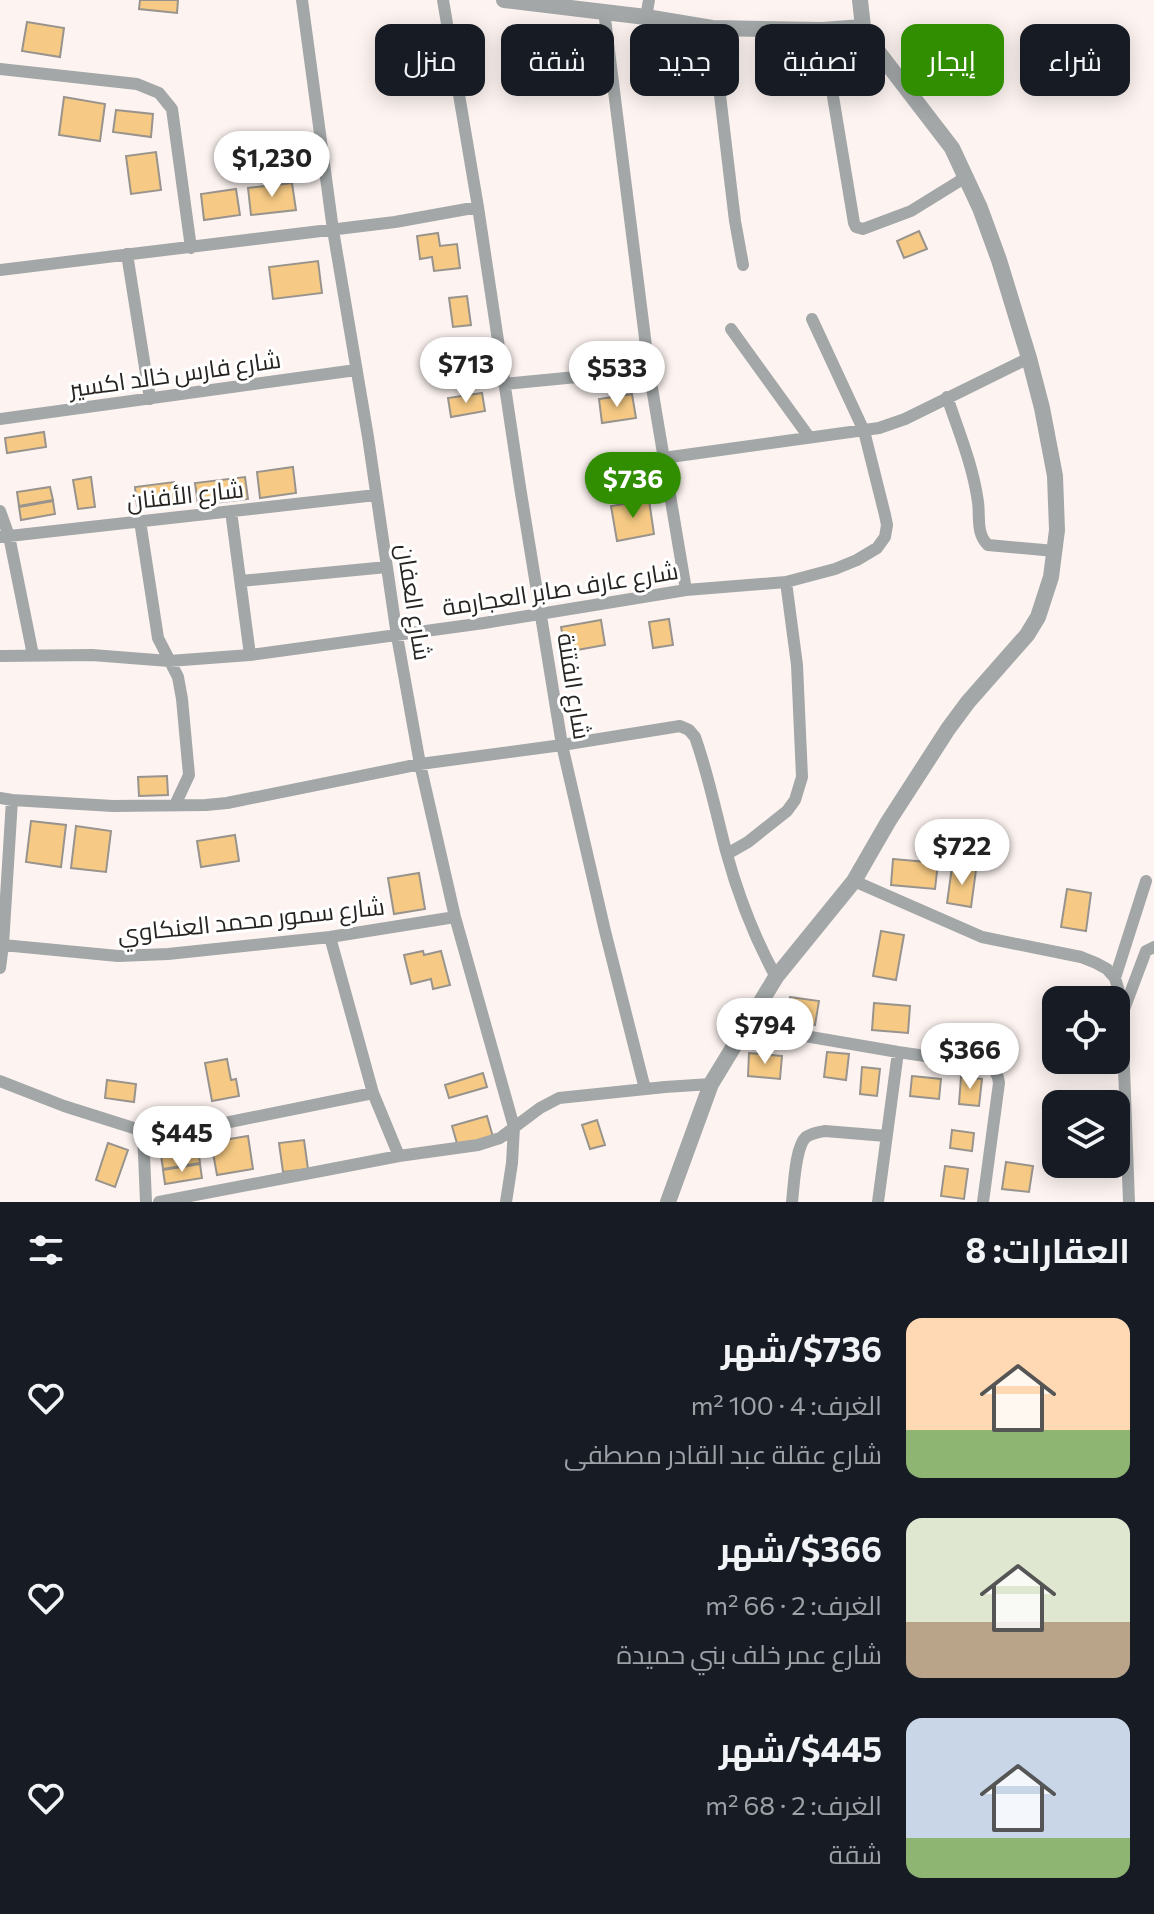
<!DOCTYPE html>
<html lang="ar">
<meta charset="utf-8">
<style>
body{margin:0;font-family:Commissioner,Cairo,sans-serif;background:#242831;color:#f1f3f6;direction:rtl;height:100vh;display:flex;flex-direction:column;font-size:30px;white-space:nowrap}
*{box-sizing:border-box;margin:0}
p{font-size:26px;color:#9ea1a6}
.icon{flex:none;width:44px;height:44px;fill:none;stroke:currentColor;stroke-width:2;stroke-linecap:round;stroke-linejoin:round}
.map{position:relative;height:1202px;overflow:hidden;direction:ltr}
.sheet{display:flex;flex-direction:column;background:#171b24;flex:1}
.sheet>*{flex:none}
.top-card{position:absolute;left:24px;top:24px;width:1106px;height:72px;direction:rtl;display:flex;gap:16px}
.controls{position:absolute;left:1042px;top:986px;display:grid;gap:16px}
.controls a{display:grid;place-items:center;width:88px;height:88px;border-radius:16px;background:#171b24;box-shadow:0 4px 20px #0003;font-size:40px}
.price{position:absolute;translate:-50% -68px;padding:0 18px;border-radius:28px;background:#fff;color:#222;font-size:26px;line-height:52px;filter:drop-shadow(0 2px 4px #0008)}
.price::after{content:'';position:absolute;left:50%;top:48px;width:24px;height:18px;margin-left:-12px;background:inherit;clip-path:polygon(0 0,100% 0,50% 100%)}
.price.on{background:#308e00;color:#fff}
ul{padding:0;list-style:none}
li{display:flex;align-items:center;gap:24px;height:200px;padding:0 24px}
li span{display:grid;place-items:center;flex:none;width:224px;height:160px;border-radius:16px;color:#555}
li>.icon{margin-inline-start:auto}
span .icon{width:96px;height:96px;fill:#fffc;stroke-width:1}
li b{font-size:34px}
h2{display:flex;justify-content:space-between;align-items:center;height:96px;padding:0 24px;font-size:34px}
.pill{padding:0 28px;border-radius:16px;background:#171b24;box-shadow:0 4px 20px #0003;font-size:28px;line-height:72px}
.pill.on{background:#308e00;color:#fff}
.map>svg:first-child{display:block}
.building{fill:#f6ca84;stroke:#98948d;stroke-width:2}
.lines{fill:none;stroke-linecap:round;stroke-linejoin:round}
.minor{stroke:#a3a7a7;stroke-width:12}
.tertiary{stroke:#a3a7a7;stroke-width:16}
.labels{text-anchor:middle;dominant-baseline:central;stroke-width:6;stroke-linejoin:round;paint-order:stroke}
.street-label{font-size:24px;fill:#262321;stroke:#fff}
</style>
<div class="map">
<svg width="1154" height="1202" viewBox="0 0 1154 1202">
<rect width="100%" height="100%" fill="#fdf4f1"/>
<path class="building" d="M140,0h38l-1,13 -38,-4z
M27,22l37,6 -4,29 -38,-6z
M64,97l41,7 -5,37 -41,-6z
M116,110l37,4 -2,23 -38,-5z
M156,152l5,38 -30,4 -5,-38z
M292,183l4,27 -45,5 -3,-27z
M236,189l4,26 -36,5 -3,-26z
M919,231l8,18 -23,9 -7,-17z
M438,233l2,13 17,-2 3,24 -26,3 -2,-14 -12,2 -3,-23z
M318,261l4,32 -49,6 -4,-32z
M467,296l4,29 -18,2 -4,-29z
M482,393l3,18 -34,6 -3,-19z
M632,394l4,24 -34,5 -3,-24z
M44,432l2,15 -39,6 -2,-15z
M293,467l3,26 -36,5 -3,-26z
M91,477l4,30 -17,2 -5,-29z
M245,477l3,22 -50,6 -3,-22z
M174,482l2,19 -39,5 -2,-19z
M50,487l3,13 -34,6 -2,-14z
M649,500l5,34 -37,7 -6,-35z
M53,501l2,13 -34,6 -2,-13z
M669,619l4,26 -20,3 -4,-26z
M601,620l4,25 -39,7 -5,-25z
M167,776l1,19 -29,1 -1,-19z
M31,821l35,4 -5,42 -35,-5z
M76,826l35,5 -5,41 -35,-4z
M235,835l4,26 -38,6 -4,-26z
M893,859l45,4 -3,26 -44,-4z
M952,867l24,3 -5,37 -24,-4z
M419,873l6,36 -31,5 -6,-36z
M1067,889l24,4 -5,38 -25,-4z
M881,931l23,4 -8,45 -23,-4z
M423,951l1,4 17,-4 9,34 -17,4 -2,-10 -20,5 -7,-29z
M790,997l29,4 -4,24 -29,-5z
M874,1003l36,3 -2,27 -36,-3z
M827,1052l22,2 -3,26 -22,-3z
M749,1053l33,3 -2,23 -32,-3z
M227,1059l4,21 5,-1 3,17 -27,5 -7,-38z
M862,1067l18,2 -3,27 -17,-2z
M483,1073l4,14 -38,11 -4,-13z
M912,1076l29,3 -2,20 -29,-3z
M961,1077l21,2 -3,27 -20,-2z
M107,1080l29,4 -2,18 -29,-4z
M487,1116l6,21 -35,10 -6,-21z
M597,1120l8,25 -15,4 -8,-24z
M952,1130l22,3 -2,18 -22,-3z
M248,1136l5,33 -36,6 -6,-33z
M304,1140l4,29 -25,3 -4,-29z
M108,1143l20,7 -13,37 -19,-7z
M198,1149l2,14 -37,6 -2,-14z
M1006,1162l27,4 -4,26 -27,-3z
M200,1164l2,14 -37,6 -2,-14z
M945,1166l23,3 -4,30 -23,-3z"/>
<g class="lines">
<path class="minor" d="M302,0l31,230 35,207 29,199 23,128 35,153 59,210 -2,36 -6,39
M443,0l35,207 42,280 42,258 43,186 40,158
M604,11l45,359 37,220
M646,17l3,-17
M712,28l23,193 8,44
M822,30l32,193 2,4 7,2 48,-18 55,-34
M0,69l137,15 22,9 13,16 19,139
M127,254l23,145
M0,270l395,-48 83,-15
M731,329l78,108
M504,384l145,-14
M947,397c12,35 26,69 31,105 2,15 -2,32 10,43l67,6
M0,419l356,-49
M663,458l216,-30 26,-9 124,-61
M0,511l9,25 24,119
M231,511l19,144
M140,521l18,117 20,39 4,22 7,76 -14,30
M0,537l376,-42
M241,581l146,-14
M0,656l92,-1 77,6 81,-6 234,-32 202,-33 100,-8 49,-13 22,-9 20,-12 8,-11 2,-12 -2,-10 -21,-84 -52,-112
M0,798l12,2 101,6 93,-1 21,-2 193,-39 142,-19 118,-19 9,4 6,7c13,36 21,76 31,114 12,44 28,86 50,126
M727,854l21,-12 39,-31 8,-11 7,-23 -5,-112 -11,-83
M854,881l128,56 99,20 15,6 11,6 8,9 5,17 2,20 7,187
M330,937l43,156 26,63
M3,945l115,11 50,-2 162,-17 125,-20
M0,968l3,-23 9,-145
M1115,978l31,-97
M1123,1012l23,-61 8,-4
M747,1026l151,26 88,13c9,4 12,9 13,18l-16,119
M0,1081l64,25 79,25 77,-7 153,-31
M143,1131l3,71
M159,1202l240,-46 79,-11 22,-7 40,-30 19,-10 106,-11 46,-3
M792,1202c2,-16 3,-55 14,-65 6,-4 13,-5 19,-6l61,5
M878,1202l20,-150"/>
<path class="tertiary" d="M504,0l142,17 66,11 110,2 41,-3
M668,1202l43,-118 65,-107 78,-96 34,-59 60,-93 20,-27 59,-67 11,-18 13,-40 6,-47 -2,-54 -13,-68 -13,-50 -30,-98 -19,-52 -28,-60 -76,-99 -13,-22 -3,-27"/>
</g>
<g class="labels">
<g class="street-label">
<text transform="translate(175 373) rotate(-8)">شارع فارس خالد اكسير</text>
<text transform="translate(185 494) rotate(-6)">شارع الأفنان</text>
<text transform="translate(560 588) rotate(-9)">شارع عارف صابر العجارمة</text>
<text transform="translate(415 602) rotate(81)">شارع العفان</text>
<text transform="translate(575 686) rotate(81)">شارع الفتنة</text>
<text transform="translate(251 919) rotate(-6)">شارع سمور محمد العنكاوي</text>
</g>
</g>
</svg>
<div class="controls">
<a><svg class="icon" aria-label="locate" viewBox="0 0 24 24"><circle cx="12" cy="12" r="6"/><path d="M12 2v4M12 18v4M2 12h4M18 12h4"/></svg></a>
<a><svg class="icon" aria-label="layers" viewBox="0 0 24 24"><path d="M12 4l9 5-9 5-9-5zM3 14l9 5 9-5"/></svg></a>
</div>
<b class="price" style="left:272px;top:199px">$1,230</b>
<b class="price" style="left:466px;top:405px">$713</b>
<b class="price" style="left:617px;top:409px">$533</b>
<b class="price on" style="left:633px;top:520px">$736</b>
<b class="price" style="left:962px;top:887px">$722</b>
<b class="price" style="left:765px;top:1066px">$794</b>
<b class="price" style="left:970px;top:1091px">$366</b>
<b class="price" style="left:182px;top:1174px">$445</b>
<div class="top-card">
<a class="pill">شراء</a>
<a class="pill on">إيجار</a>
<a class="pill">تصفية</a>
<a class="pill">جديد</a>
<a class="pill">شقة</a>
<a class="pill">منزل</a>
</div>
</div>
<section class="sheet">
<h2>العقارات: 8<svg class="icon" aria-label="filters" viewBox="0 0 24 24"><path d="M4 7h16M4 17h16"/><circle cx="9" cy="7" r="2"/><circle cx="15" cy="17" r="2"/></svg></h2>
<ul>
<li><span style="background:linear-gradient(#ffd9b3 70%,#8fb573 0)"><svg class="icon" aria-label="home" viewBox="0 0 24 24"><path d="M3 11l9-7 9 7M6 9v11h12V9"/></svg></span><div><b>$736/شهر</b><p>الغرف: 4 · 100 m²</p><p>شارع عقلة عبد القادر مصطفى</p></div><svg class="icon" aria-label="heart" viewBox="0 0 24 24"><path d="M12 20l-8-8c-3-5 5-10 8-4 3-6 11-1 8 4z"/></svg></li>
<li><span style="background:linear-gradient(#dfe7d0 65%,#b9a48a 0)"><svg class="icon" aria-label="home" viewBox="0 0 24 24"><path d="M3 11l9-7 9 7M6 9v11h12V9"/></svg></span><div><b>$366/شهر</b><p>الغرف: 2 · 66 m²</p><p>شارع عمر خلف بني حميدة</p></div><svg class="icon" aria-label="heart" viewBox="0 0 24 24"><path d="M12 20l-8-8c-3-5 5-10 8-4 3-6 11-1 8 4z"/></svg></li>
<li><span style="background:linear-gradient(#c9d6e8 75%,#8fb573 0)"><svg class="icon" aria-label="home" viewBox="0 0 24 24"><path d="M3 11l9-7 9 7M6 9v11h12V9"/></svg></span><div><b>$445/شهر</b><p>الغرف: 2 · 68 m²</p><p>شقة</p></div><svg class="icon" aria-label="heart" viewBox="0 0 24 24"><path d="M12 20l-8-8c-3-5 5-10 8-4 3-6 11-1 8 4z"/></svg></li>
</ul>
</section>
